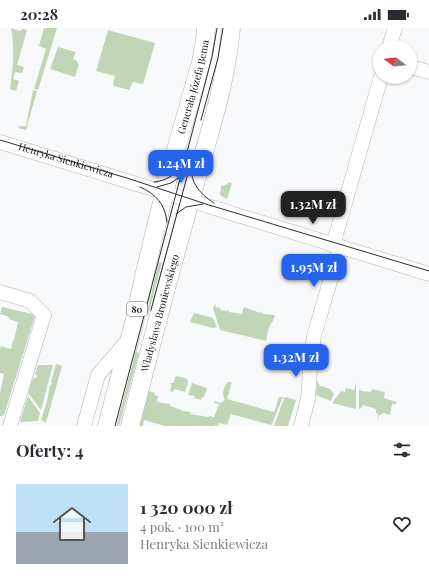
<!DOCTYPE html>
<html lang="pl">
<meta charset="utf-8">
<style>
body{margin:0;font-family:"Playfair Display",serif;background:#f7f7f7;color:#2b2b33;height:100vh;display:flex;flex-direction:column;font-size:15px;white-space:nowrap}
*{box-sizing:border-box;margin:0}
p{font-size:13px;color:#7c7c81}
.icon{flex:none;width:22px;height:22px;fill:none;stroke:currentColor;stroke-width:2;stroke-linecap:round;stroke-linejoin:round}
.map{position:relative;height:398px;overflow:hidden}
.drawer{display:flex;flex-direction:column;background:#fff;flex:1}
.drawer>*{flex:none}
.needle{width:26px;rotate:286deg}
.buttons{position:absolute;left:373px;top:12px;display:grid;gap:8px}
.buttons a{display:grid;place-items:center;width:44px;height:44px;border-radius:50%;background:#fff;box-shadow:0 1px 3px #0004;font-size:20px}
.price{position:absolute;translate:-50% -34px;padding:0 9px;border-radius:8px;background:#2563eb;color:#fff;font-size:13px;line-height:26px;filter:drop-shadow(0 1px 2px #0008)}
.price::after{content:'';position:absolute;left:50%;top:24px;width:12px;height:9px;margin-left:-6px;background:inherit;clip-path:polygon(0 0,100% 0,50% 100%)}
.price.on{background:#222;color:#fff}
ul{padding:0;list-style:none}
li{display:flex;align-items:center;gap:12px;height:100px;padding:0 16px}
li span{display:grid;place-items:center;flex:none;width:112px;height:80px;border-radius:0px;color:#555}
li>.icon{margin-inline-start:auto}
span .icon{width:48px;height:48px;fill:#fffc;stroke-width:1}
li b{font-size:17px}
h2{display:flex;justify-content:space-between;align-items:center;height:48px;padding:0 16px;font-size:17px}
.status{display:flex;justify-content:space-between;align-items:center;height:28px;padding:0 20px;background:#fff;direction:ltr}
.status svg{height:11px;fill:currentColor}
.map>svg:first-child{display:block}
.green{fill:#c1d6b6}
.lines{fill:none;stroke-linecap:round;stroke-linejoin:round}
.minor-casing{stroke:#b1b2b4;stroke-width:15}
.major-casing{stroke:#b1b2b4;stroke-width:19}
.minor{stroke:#fff;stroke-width:14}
.major{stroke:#fff;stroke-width:18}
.tram{stroke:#2e2e2f;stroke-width:1}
.labels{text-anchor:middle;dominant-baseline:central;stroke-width:3;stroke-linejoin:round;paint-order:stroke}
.shield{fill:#fff;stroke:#5a5a5a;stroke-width:1}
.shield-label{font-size:9px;font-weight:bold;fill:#131314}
.street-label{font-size:10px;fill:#131314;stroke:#fff}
</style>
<div class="status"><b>20:28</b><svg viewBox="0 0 49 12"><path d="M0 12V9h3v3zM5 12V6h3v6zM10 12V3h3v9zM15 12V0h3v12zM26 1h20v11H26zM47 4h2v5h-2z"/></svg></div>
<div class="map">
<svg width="429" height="398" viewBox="0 0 429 398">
<rect width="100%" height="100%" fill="#f8f9fb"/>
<path class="green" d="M11,0l9,3 2,-2 5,1 -10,35 7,2 -2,6 -7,-1 -2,7 6,2 -3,10 -6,-2c3,-20 5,-41 1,-61z
M44,0h13l-19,62 -4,-1 12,-40 -7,-3z
M108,2l47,13 -12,41 -10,-2 -4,8 -15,-4 -1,-2 2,-8 -19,-5z
M58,19l18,5 -3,7 4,2v2l2,1 -4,13 -25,-8z
M33,62l4,1 -11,39 -8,-2 2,-2h6z
M229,154l3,1 -5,16 -7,-4 1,-9 5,-1z
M159,234l3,1 -14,52 -2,-1z
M215,276h1l-1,3 6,1 -1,2 7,1 1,-1 1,1v1l13,2 2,-7 16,6 2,-1v2l13,1c-1,5 -4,8 -6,13 -2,5 -2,9 -3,13l-46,-11 -7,-22z
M2,279l30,7 3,2 -31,99 -2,1h-2v-23l4,-19 -4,-1v-24l1,-3 10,3 2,-9h1l4,-18 -9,-3v-2l-9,-3z
M194,285l19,5 4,9 -4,1 -23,-6z
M136,324l3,1 -20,73h-2z
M56,336l6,2 -16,57 -5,-3 6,-19 3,-16h1l1,-2 -1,-1z
M38,337h15l-12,45 -13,-17 5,-15h3l1,-3 -2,-1z
M176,348l9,2 3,2v3l-3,9 -11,-3 -1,3 -3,-1 2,-6 -2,-1 1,-1h2z
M317,353l3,5c6,1 11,2 14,8l-3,7 -15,-6z
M228,354h4l-5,17 47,13 5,-15h4l-11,27 -1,1 -40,-11 -4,11 -8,-2 -1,3 -3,-1 -1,1h-49l-21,-6 -1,6h-4l10,-35 6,2 -1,2 4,1 -1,6 13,2v2l12,4v1l9,1 -1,2 19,3v-1l5,1 5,-13 -5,-1 1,-2 6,2 4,-3c-4,-6 -1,-14 3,-18z
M356,354v27l-24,-6 9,-12 4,1 1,-4 8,2z
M192,355l15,5 -3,9h-2l-1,3 -7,-2 1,-2 -7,-1z
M359,361l3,2 9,1 1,-3 13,3 -1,6 13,4 -1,2h-4l-2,11 -6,-2 -5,2 -2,6 1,-7 -2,-1v-4l-13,-4 -3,4 -1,-1z
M28,368l12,17 -2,8 -18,1z
M286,369l10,3 -8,26h-14l10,-28z"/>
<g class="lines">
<g class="minor-casing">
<path id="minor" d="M389,19l6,-19
M410,39l19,5
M0,114l429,132
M333,217l48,-168
M0,264l30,9 14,14 -34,111
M84,398l14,-51 30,-35
M301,398l7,-27 3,-43 3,-20 26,-89"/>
</g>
<g class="major-casing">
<g id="major">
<path id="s1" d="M107,398l27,-103 11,-51 23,-94 33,-116 4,-22 1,-12"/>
<path id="s2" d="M130,398c20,-76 39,-152 61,-228 15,-55 35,-112 40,-170"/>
</g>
</g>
<use href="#minor" class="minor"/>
<use href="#major" class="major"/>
<g class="tram">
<path d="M201,92l17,-62 5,-30"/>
<path id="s3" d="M0,112l130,39 79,26 220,66"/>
<path d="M191,133c-2,19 7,32 23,42"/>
<path d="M154,154c12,-1 21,-7 28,-17"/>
<path d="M140,159c16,7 25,17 27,35"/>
<path d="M157,159l14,-4 10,-7"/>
<path d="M176,186l10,-7 17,-3"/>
<path d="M151,282l37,-137"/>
<path d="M115,398l97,-369 5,-29"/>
</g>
</g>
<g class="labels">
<rect class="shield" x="127" y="274" width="20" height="14" rx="3"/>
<g class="shield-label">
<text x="137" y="281">80</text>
</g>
<g class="street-label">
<text stroke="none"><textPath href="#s1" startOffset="350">Generała Józefa Bema</textPath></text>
<text stroke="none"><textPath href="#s3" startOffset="69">Henryka Sienkiewicza</textPath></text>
<text stroke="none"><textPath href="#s2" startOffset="117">Władysława Broniewskiego</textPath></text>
</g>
</g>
</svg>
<div class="buttons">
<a><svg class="needle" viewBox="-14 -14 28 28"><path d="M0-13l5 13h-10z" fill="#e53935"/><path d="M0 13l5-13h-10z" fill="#7c7c81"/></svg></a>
</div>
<b class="price" style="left:181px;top:156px">1.24M zł</b>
<b class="price on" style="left:313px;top:197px">1.32M zł</b>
<b class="price" style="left:314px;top:260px">1.95M zł</b>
<b class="price" style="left:296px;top:350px">1.32M zł</b>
</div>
<section class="drawer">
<h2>Oferty: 4<svg class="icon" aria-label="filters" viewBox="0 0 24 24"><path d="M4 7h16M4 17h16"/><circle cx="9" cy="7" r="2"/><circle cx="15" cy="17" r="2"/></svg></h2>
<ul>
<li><span style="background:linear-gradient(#bfe0f5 60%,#9aa5b1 0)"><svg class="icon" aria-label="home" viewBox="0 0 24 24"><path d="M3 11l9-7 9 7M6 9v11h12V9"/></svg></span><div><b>1 320 000 zł</b><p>4 pok. · 100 m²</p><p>Henryka Sienkiewicza</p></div><svg class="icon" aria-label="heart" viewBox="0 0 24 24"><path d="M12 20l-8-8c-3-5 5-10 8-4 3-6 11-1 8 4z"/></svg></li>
</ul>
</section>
